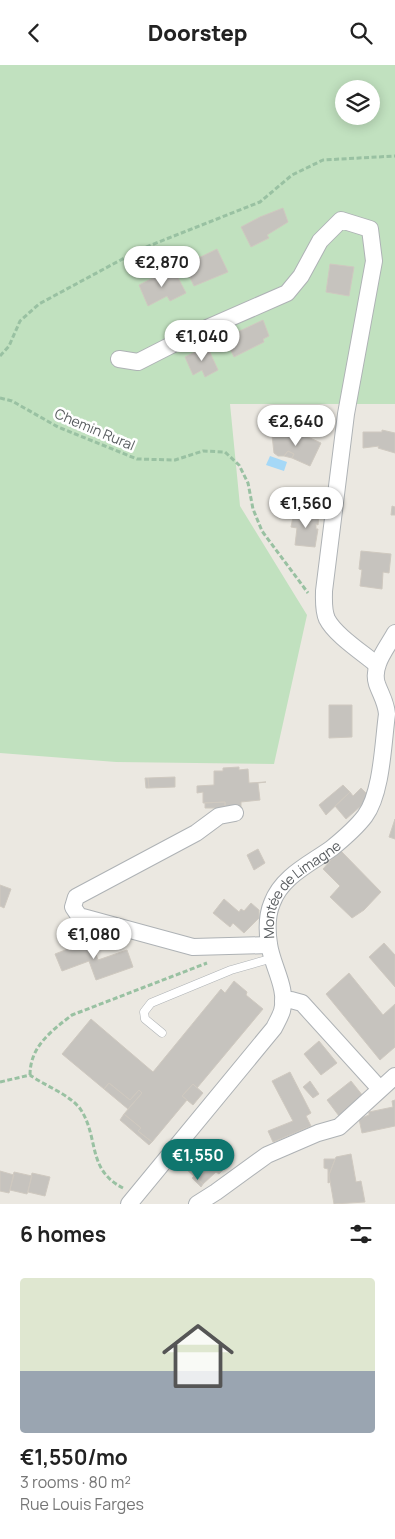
<!DOCTYPE html>
<meta charset="utf-8">
<style>
body{margin:0;font-family:Manrope,sans-serif;background:#f2f2f2;color:#222;height:100vh;display:flex;flex-direction:column;font-size:19px;white-space:nowrap}
*{box-sizing:border-box;margin:0}
p{font-size:16px;color:#767676}
.icon{flex:none;width:28px;height:28px;fill:none;stroke:currentColor;stroke-width:2;stroke-linecap:round;stroke-linejoin:round}
.map{position:relative;height:1139px;overflow:hidden}
.panel{display:flex;flex-direction:column;background:#fff;flex:1}
.panel>*{flex:none}
.controls{position:absolute;left:335px;top:15px;display:grid;gap:10px}
.controls a{display:grid;place-items:center;width:45px;height:45px;border-radius:50%;background:#fff;box-shadow:0 2px 12px #0003;font-size:25px}
.price{position:absolute;translate:-50% -42px;padding:0 11px;border-radius:18px;background:#fff;color:#222;font-size:16px;line-height:32px;filter:drop-shadow(0 1px 2px #0008)}
.price::after{content:'';position:absolute;left:50%;top:30px;width:15px;height:11px;margin-left:-8px;background:inherit;clip-path:polygon(0 0,100% 0,50% 100%)}
.price.on{background:#0f766e;color:#fff}
ul{padding:0;list-style:none}
li{display:grid;align-content:center;gap:10px;height:265px;padding:0 20px}
li+li{border-top:1px solid #e0e0e0}
li span{display:grid;place-items:center;height:155px;border-radius:5px;color:#555}
li>.icon{margin-inline-start:auto}
span .icon{width:90px;height:90px;fill:#fffc;stroke-width:1}
li b{font-size:21px}
h2{display:flex;justify-content:space-between;align-items:center;height:60px;padding:0 20px;font-size:21px}
header{display:flex;justify-content:space-between;align-items:center;height:65px;padding:0 20px;background:#fff;font-size:22px;font-weight:800}
.map>svg:first-child{display:block}
.green{fill:#c1e1bf;fill-rule:evenodd}
.water{fill:#a5d8f7}
.building{fill:#c6c3be;stroke:#cfc9c0}
.lines{fill:none;stroke-linecap:round;stroke-linejoin:round}
.lane-casing{stroke:#aeb2b5;stroke-width:9}
.street-casing{stroke:#aeb2b5;stroke-width:18}
.path{stroke:#99c1a2;stroke-width:3;stroke-dasharray:5 2.5;stroke-linecap:butt}
.lane{stroke:#fff;stroke-width:8}
.street{stroke:#fff;stroke-width:16}
.labels{text-anchor:middle;dominant-baseline:central;stroke-width:5;stroke-linejoin:round;paint-order:stroke}
.street-label{font-size:14px;fill:#595d60;stroke:#fff}
</style>
<header><svg class="icon" aria-label="back" viewBox="0 0 24 24"><path d="M15 5l-7 7 7 7"/></svg>Doorstep<svg class="icon" aria-label="search" viewBox="0 0 24 24"><circle cx="10" cy="10" r="6"/><path d="M15 15l6 6"/></svg></header>
<div class="map">
<svg width="395" height="1139" viewBox="0 0 395 1139">
<rect width="100%" height="100%" fill="#ebe8e1"/>
<path class="green" d="M0,0h395v339h-165l10,102 67,109 -33,149 -158,-2 -116,-9zM344,24h27v27h-27z"/>
<path class="water" d="M270,391l17,6 -3,9 -18,-6z"/>
<path class="building" d="M283,143l5,14 -21,13 2,3 -18,9 -10,-20 19,-10z
M217,184l11,23 -34,14 -10,-21z
M330,199l24,3 -5,29 -23,-4z
M173,203l13,25 -16,8 -3,-5 -19,10 -9,-21z
M263,255l6,16 -6,3 1,3 -30,15 -9,-19z
M207,281l11,24 -13,7 -3,-7 -9,5 -8,-18z
M382,365l13,3v20l-17,-5 1,-2 -16,2v-16h19z
M291,368l7,3 1,-3 22,10 -11,23 -18,-8 2,-4 -6,-3 -4,5h-6l-4,-3 -2,-18z
M288,386l6,3 -2,4 -8,-2z
M392,441l3,1v8h-4z
M294,447l25,3 -1,10 -2,-1v5h2l-3,18 -20,-2 2,-17 -6,-1z
M361,486l30,3 -2,19 -6,-1 -1,17 -22,-3 2,-16 -3,-1z
M329,640h23v32l-23,1z
M239,702v3l9,-1 1,14 17,-1 -8,1 2,17 -19,2v8h-16v-8l-22,1v-11l-6,1v-7l17,-1v-14h9v-3z
M175,712v10l-26,1 -1,-10z
M145,713h3l1,10h-3z
M343,720l7,7 -24,23 -7,-10z
M361,723l7,7 -6,10 -16,14 -11,-13 15,-14 3,4z
M225,737v6h-20v-5z
M395,754v20l-6,-2z
M258,784l7,14 -11,7 -7,-15z
M340,785l41,42 -17,18 -12,8 -22,-21 10,-11 -17,-17z
M0,820l11,4 -7,19 -4,-2z
M224,834l15,13 2,-3 3,2 7,-8 8,7v8l-15,15 -11,-10 -3,4 -17,-14z
M91,875l7,20 29,-10 6,17 -37,13 -7,-19 -27,10 -7,-17z
M384,878l11,12v32l-26,-30z
M349,908l34,42 12,-11v43l-15,13 -54,-66z
M234,916l13,11 -1,3 17,14 -66,79 -4,-4 -11,12 5,4 -35,42 -14,-11 3,-3 -17,-14 18,-21 -3,-3 -9,10 -21,-17 -5,6 -42,-35 29,-35 62,53 68,-83 4,4z
M319,976l18,22 -16,12 -17,-21z
M290,1007l21,41 -5,3 5,10 -38,16 -5,-11 25,-10 -21,-40z
M310,1016l9,13 -6,4 -10,-11z
M351,1016l12,15 -24,20 -12,-16z
M109,1018l21,17 9,-10 3,3 -14,16 -24,-20z
M193,1019l10,9 -10,12 -11,-9z
M395,1035v26l-33,7 -3,-14 10,-4v-3l24,-5 -1,-6z
M124,1049l17,14 -3,3 14,11 -3,3 -29,-25z
M212,1083l17,15 -10,11 -3,-2 -13,12 -16,-14 13,-13 2,2z
M197,1089l3,3 -6,6 -2,-3z
M351,1089l5,28 5,-1 4,21 -31,2 -5,-29 7,-18z
M324,1094h11l-6,16 1,7 -2,1v-14l-4,-1z
M0,1106l14,4 -5,18 -9,-2z
M14,1107l18,4 -5,18 -17,-4z
M32,1108l18,4 -5,19 -17,-4z
M194,1111l9,8 -2,3 -9,-9z"/>
<g class="lines">
<g class="lane-casing">
<path id="lane" d="M162,968l-17,-14 -1,-7 7,-9 80,-33 42,-12"/>
</g>
<g class="street-casing">
<g id="street">
<path d="M119,294l19,3 53,-27 96,-42 14,-17 19,-35 21,-21 29,9 4,32 -28,153 -22,177c0,9 -1,19 3,28 8,16 36,34 50,46"/>
<path d="M235,748l-16,3 -23,17 -120,64 -3,10 6,9 114,31 76,-2"/>
<path d="M283,936l8,-1 11,3 78,86"/>
<path id="s1" d="M129,1139l145,-176c3,-6 6,-11 8,-17 6,-23 -10,-45 -13,-67 -2,-13 -2,-29 3,-41 10,-27 38,-39 60,-55 11,-9 24,-20 33,-32 17,-23 18,-73 22,-102 -1,-12 -6,-19 -10,-30 -6,-18 10,-36 18,-51"/>
<path d="M197,1139l19,-12 51,-37 51,-22 21,-6 56,-51"/>
</g>
</g>
<path class="path" d="M0,291l9,-10 11,-25 19,-17 102,-55 119,-47 32,-27 31,-15 72,-4
M0,333l12,3 46,26 79,32 38,1 28,-9 22,1 14,13 9,18 5,26 9,22 46,62
M30,1010c0,-28 20,-43 42,-60l135,-52
M0,1017l30,-7c15,11 41,20 51,35 18,28 6,60 42,78"/>
<use href="#lane" class="lane"/>
<use href="#street" class="street"/>
</g>
<g class="labels">
<g class="street-label">
<text transform="translate(95 364) rotate(23)">Chemin Rural</text>
<text stroke="none"><textPath href="#s1" startOffset="385">Montée de Limagne</textPath></text>
</g>
</g>
</svg>
<div class="controls">
<a><svg class="icon" aria-label="layers" viewBox="0 0 24 24"><path d="M12 4l9 5-9 5-9-5zM3 14l9 5 9-5"/></svg></a>
</div>
<b class="price" style="left:162px;top:223px">€2,870</b>
<b class="price" style="left:202px;top:297px">€1,040</b>
<b class="price" style="left:296px;top:382px">€2,640</b>
<b class="price" style="left:306px;top:464px">€1,560</b>
<b class="price" style="left:94px;top:895px">€1,080</b>
<b class="price on" style="left:198px;top:1116px">€1,550</b>
</div>
<section class="panel">
<h2>6 homes<svg class="icon" aria-label="filters" viewBox="0 0 24 24"><path d="M4 7h16M4 17h16"/><circle cx="9" cy="7" r="2"/><circle cx="15" cy="17" r="2"/></svg></h2>
<ul>
<li><span style="background:linear-gradient(#dfe7d0 60%,#9aa5b1 0)"><svg class="icon" aria-label="home" viewBox="0 0 24 24"><path d="M3 11l9-7 9 7M6 9v11h12V9"/></svg></span><div><b>€1,550/mo</b><p>3 rooms · 80 m²</p><p>Rue Louis Farges</p></div></li>
</ul>
</section>
